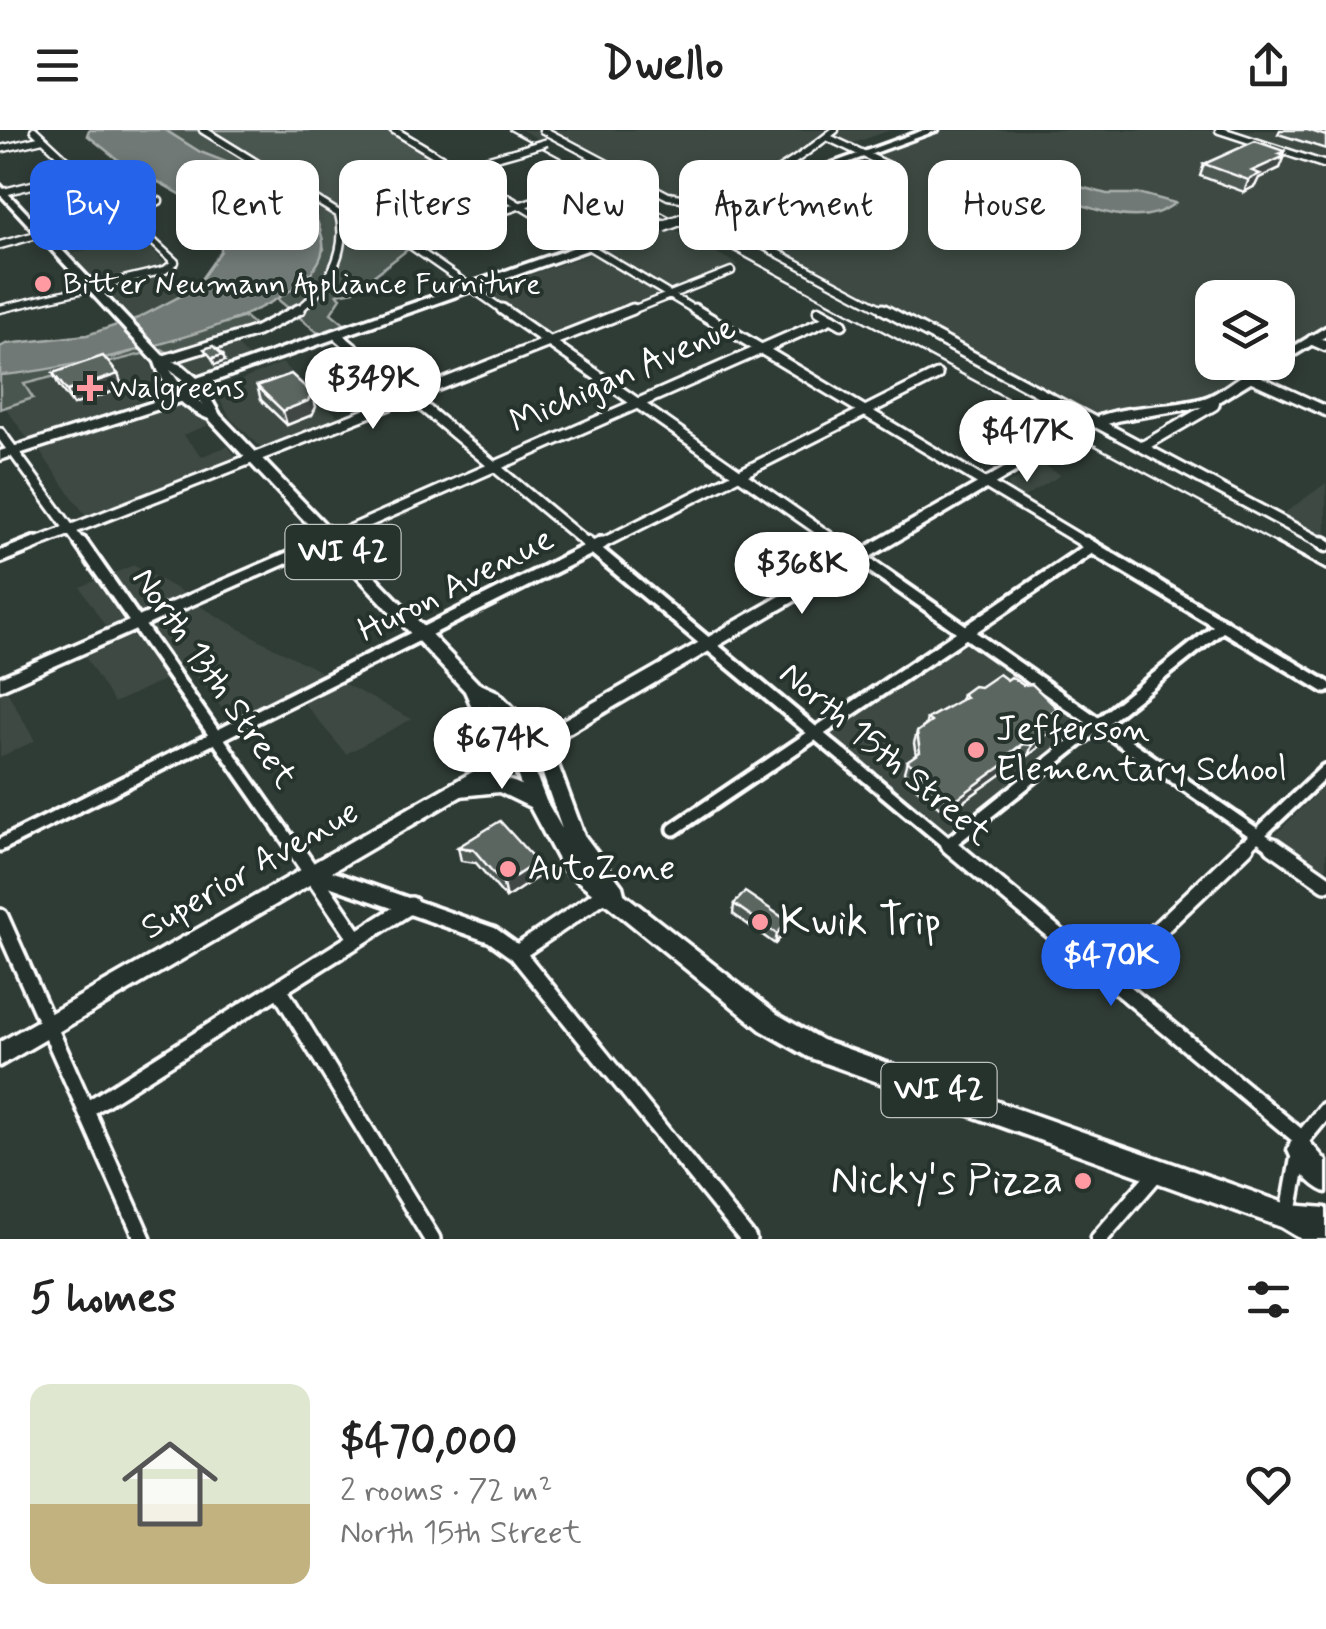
<!DOCTYPE html>
<meta charset="utf-8">
<style>
body{margin:0;font-family:Mynerve,sans-serif;background:#f2f2f2;color:#222;height:100vh;display:flex;flex-direction:column;font-size:38px;white-space:nowrap}
*{box-sizing:border-box;margin:0}
p{font-size:32px;color:#767676}
.icon{flex:none;width:55px;height:55px;fill:none;stroke:currentColor;stroke-width:2;stroke-linecap:round;stroke-linejoin:round}
.map{position:relative;height:1109px;overflow:hidden}
.panel{display:flex;flex-direction:column;background:#fff;flex:1}
.panel>*{flex:none}
.guide{position:absolute;left:30px;top:30px;width:1268px;height:90px;display:flex;gap:20px}
.fabs{position:absolute;left:1195px;top:150px;display:grid;gap:20px}
.fabs a{display:grid;place-items:center;width:100px;height:100px;border-radius:20px;background:#fff;box-shadow:0 5px 15px #0003;font-size:50px}
.price{position:absolute;translate:-50% -85px;padding:0 22px;border-radius:35px;background:#fff;color:#222;font-size:32px;line-height:65px;filter:drop-shadow(0 2px 5px #0008)}
.price::after{content:'';position:absolute;left:50%;top:60px;width:30px;height:22px;margin-left:-15px;background:inherit;clip-path:polygon(0 0,100% 0,50% 100%)}
.price.on{background:#2563eb;color:#fff}
ul{padding:0;list-style:none}
li{display:flex;align-items:center;gap:30px;height:250px;padding:0 30px}
li span{display:grid;place-items:center;flex:none;width:280px;height:200px;border-radius:20px;color:#555}
li>.icon{margin-inline-start:auto}
span .icon{width:120px;height:120px;fill:#fffc;stroke-width:1}
li b{font-size:42px}
h2{display:flex;justify-content:space-between;align-items:center;height:120px;padding:0 30px;font-size:42px}
.tag{padding:0 35px;border-radius:20px;background:#fff;box-shadow:0 5px 15px #0003;font-size:35px;line-height:90px}
.tag.on{background:#2563eb;color:#fff}
header{display:flex;justify-content:space-between;align-items:center;height:130px;padding:0 30px;background:#fff;font-size:45px;font-weight:700}
.map>svg:first-child{display:block}
.built{fill:#3c4842}
.green{fill:#4a544f;stroke:#a4aaa7;stroke-width:2.5}
.water{fill:#707975;stroke:#a9afac;stroke-width:2.5}
.lines{fill:none;stroke-linecap:round;stroke-linejoin:round}
.street-far3-casing{stroke:#fff;stroke-width:11}
.street-far2-casing{stroke:#fff;stroke-width:15}
.street-far1-casing{stroke:#fff;stroke-width:19}
.street-casing{stroke:#fff;stroke-width:22}
.secondary-casing{stroke:#fff;stroke-width:7}
.primary-casing{stroke:#fff;stroke-width:7}
.street-far3{stroke:#26332d;stroke-width:6}
.street-far2{stroke:#26332d;stroke-width:9}
.street-far1{stroke:#26332d;stroke-width:11}
.street{stroke:#26332d;stroke-width:15}
.secondary{fill:#26332d;fill-rule:evenodd}
.primary{fill:#26332d;fill-rule:evenodd}
.rail-far1{stroke:#fff;stroke-width:2.5}
.rail{stroke:#fff;stroke-width:4}
.street-bridge-casing{stroke:#fff;stroke-width:11;stroke-linecap:butt}
.secondary-bridge-casing{stroke:#fff;stroke-width:20;stroke-linecap:butt}
.primary-bridge-casing{stroke:#fff;stroke-width:15;stroke-linecap:butt}
.street-bridge{stroke:#26332d;stroke-width:6}
.secondary-bridge{stroke:#26332d;stroke-width:14}
.primary-bridge{stroke:#26332d;stroke-width:10}
.wall{fill:#4e5853;stroke:#fff;stroke-width:2.5}
.shaded-wall{fill:#404744;stroke:#fff;stroke-width:2.5}
.building{fill:#5b6661;stroke:#fff;stroke-width:2.5}
.poi-dot{fill:#ff9aa2;stroke:#26332d;stroke-width:4}
.labels{text-anchor:middle;dominant-baseline:central;stroke-width:8;stroke-linejoin:round;paint-order:stroke}
.far-poi-label{font-size:30px;fill:#fff;stroke:#26332d;text-anchor:start}
.shield{fill:#26332d;stroke:#bec2c0;stroke-width:2.5}
.shield-label{font-size:32px;font-weight:bold;fill:#fff}
.street-label{font-size:35px;fill:#fff;stroke:#26332d}
.poi-label{font-size:35px;fill:#fff;stroke:#26332d;text-anchor:start}
.near-poi-label{font-size:42px;fill:#fff;stroke:#26332d;text-anchor:start}
</style>
<header><svg class="icon" aria-label="menu" viewBox="0 0 24 24"><path d="M4 6h16M4 12h16M4 18h16"/></svg>Dwello<svg class="icon" aria-label="share" viewBox="0 0 24 24"><path d="M12 15V3M7 8l5-5 5 5M5 13v7h14v-7"/></svg></header>
<div class="map">
<svg width="1326" height="1109" viewBox="0 0 1326 1109">
<rect width="100%" height="100%" fill="#2f3b35"/>
<filter id="ink" filterUnits="userSpaceOnUse"><feTurbulence type="fractalNoise" baseFrequency=".01" numOctaves="2"/><feDisplacementMap in="SourceGraphic" scale="20" xChannelSelector="R" yChannelSelector="G"/><feConvolveMatrix kernelMatrix="1 2 1 2 8 2 1 2 1" color-interpolation-filters="sRGB"/></filter>
<g filter="url(#ink)">
<path class="built" d="M522,0h369l-40,14 -23,-14 -47,38 -81,30 -19,1 -123,-63 -16,5z
M933,0h286l107,35v166l-48,30v-63h-66v64l63,1 -52,32 -127,27 -375,-197 -3,-10 96,-36 67,-10 3,-2 -24,-11z
M1227,0h99v33z
M95,91l11,11 23,-7 8,8 -68,20 -16,-18z
M669,97l70,38 -188,71 -62,-41 6,-8z
M139,105l27,30 -68,17 -27,-28z
M172,140l19,20 -57,30 -29,-31z
M233,211l20,20 -54,15 -22,-14z
M145,224l16,30 -12,14 -120,43 -24,-34 28,-9 -10,-14z
M282,233l60,57 -79,29 -32,-30 -16,-28z
M180,272l29,23 -26,10 19,21 26,-10 9,12 -149,61 -50,-70z
M1042,334l19,11 -40,24 -12,-8 -1,-7z
M1326,353v62l-50,-26z
M134,435l52,29 -79,35 -27,-42z
M200,476l58,33 154,80 -66,35 -52,-63 -63,29 -41,-52 -76,35 -29,-46z
M967,501l131,93 -151,121 -133,-110z
M7,561l28,50 -35,16v-63z
M1322,658l4,3v81l-50,-38z"/>
<path class="green" d="M165,0h221l97,58 -35,11 29,18 -23,7 -58,-16 -17,10 30,21 -12,4 10,7 -53,41 -17,3 4,4 -10,15 17,14 -26,9 -46,-38 19,-11 29,-38 -10,-36 -54,-33 1,-4 -61,-24z
M245,187l12,10 -87,27 -8,-5 -138,35 9,14 -33,11v-34l115,-18z"/>
<path class="water" d="M89,0h76l35,22 62,24 -2,4c15,10 40,19 52,32 5,5 7,15 9,21 30,83 -267,140 -321,142v-28l6,-3 81,-9 51,-17 56,-29 27,-38v-20l-16,-23 -88,-49 -30,-24z
M1047,48l60,16h35l33,9c-39,31 -96,0 -135,-15l-4,-9z"/>
<g class="lines">
<g class="street-far3-casing">
<path id="street-far3" d="M203,0l136,84c10,39 -12,74 -43,98
M394,0l304,182
M543,0l125,66c62,13 121,-29 167,-66
M1219,0l107,35
M827,7l62,29
M0,19l43,-10
M457,38l64,-18
M0,63l80,-20
M0,115l159,-44
M0,179l165,-39 10,-8 -141,-132
M506,182l-99,-69 178,-59
M627,182l104,-41
M888,182l-171,-91 4,-9 93,-33 75,-13"/>
</g>
<g class="street-far2-casing">
<path id="street-far2" d="M502,179l340,237
M694,179l396,237
M883,179l443,236
M819,181l23,13
M339,207l251,209
M1312,210l14,6
M161,231l96,-30 43,-22
M1251,247l75,34
M0,303l82,113
M1142,317l72,-42 1,-6
M330,409l502,-221
M29,416l604,-237
M597,416l340,-171"/>
</g>
<g class="street-far1-casing">
<path id="street-far1" d="M81,413l213,305
M587,413l366,305
M838,413l438,305
M1085,413l241,144
M1323,413l3,2
M0,427l35,-14
M674,699l418,-282
M0,715l602,-302
M947,715l276,-220
M1244,718l82,-78"/>
</g>
<g class="street-casing">
<path id="street" d="M293,716l64,93
M950,716l352,293
M1273,716l53,37
M314,743l178,62 25,18 231,286
M0,787l143,322
M517,823l87,-59
M1108,848l138,-132
M279,859l153,250
M86,980l325,-205
M1288,1087l14,-78 24,-29
M1099,1109l59,-68"/>
</g>
<g class="secondary-casing">
<path id="secondary" d="M1326,197v9l-113,69 -92,15 -35,10 -7,-4c34,-23 84,-17 122,-27 27,-7 47,-37 77,-37v-6z
M185,262l7,4 -2,3 -190,61v-9z
M1046,314l7,4 -2,3 -1051,615v-24z
M330,404l5,2 3,3 -3,3 -335,148v-13z"/>
</g>
<g class="primary-casing">
<path id="primary" d="M924,0h14l-246,89 -9,-2z
M0,55l165,173 18,8 14,12 456,-158h8v4l-458,161 17,30 258,268 20,9 53,54 33,89 38,51 2,8 153,120 45,26 468,165 36,3v31h-25l-20,-12 -473,-170 -47,-27 -198,-161 -33,-62 -31,-15 -39,4 -7,-3 -3,-5 3,-5c24,-7 47,-8 68,2l-10,-28 -36,-43 -10,-23 -256,-272c-25,-10 -46,-31 -54,-57l-155,-168zM170,240l16,12 -6,2zM193,259l11,17 -18,-15zM488,574l48,50 26,75 -16,-28 -20,-52z
M1300,1008l9,3 17,20v31c-16,-6 -32,-26 -38,-42l3,-9z"/>
</g>
<use href="#street-far3" class="street-far3"/>
<use href="#street-far2" class="street-far2"/>
<use href="#street-far1" class="street-far1"/>
<use href="#street" class="street"/>
<use href="#secondary" class="secondary"/>
<use href="#primary" class="primary"/>
<path class="rail-far1" d="M509,0l772,416"/>
<path class="rail" d="M1276,413l50,27"/>
<g class="street-bridge-casing">
<path id="street-bridge" d="M521,20l26,-8"/>
</g>
<g class="secondary-bridge-casing">
<path id="secondary-bridge" d="M1046,318l40,-22"/>
</g>
<g class="primary-bridge-casing">
<path id="primary-bridge" d="M664,96l24,-9"/>
</g>
<use href="#street-bridge" class="street-bridge"/>
<use href="#secondary-bridge" class="secondary-bridge"/>
<use href="#primary-bridge" class="primary-bridge"/>
</g>
<path class="wall" d="M1280,0h46v19l-48,-15z
M1284,21l-4,17 -22,10 -3,8 -11,6 -44,-16 4,-12z
M53,243l70,15 -50,17 -14,-19z
M257,256l55,7 4,14 -4,8 -25,10 -26,-25z
M1007,550l50,28 -2,5 5,4 -4,11 -15,11 -3,9 -10,8 -10,-2 -8,7 -4,10 -59,42 -31,-25 1,-5 -13,-11 3,-11 9,-6 -2,-12 3,-11 8,-6 2,-7 33,-19 2,-6z
M458,717l79,15 2,14 -33,22 -30,-35 -15,-2z
M734,774l54,17 -2,10 -11,13 -42,-30z"/>
<path class="shaded-wall" d="M1284,21l-2,7 3,-2 -5,12 -21,10 -4,8 -11,6 8,-21z
M223,225l2,6 -10,4 -3,-7z
M118,244l5,14 -50,17 -6,-14z
M312,263l4,14 -4,8 -25,10 -4,-14z
M1060,587l-4,11 -15,11 -3,9 -10,8 4,-11 10,-14z
M1022,614l-4,10 -8,7 -4,10 -59,42 4,-10z
M537,732l2,14 -33,22 -3,-14z
M788,791l-2,10 -11,13 2,-10z"/>
<path class="building" d="M1308,0h18v6z
M1255,11l29,10 -5,3 6,2 -33,15 8,3 -12,6 -44,-16z
M213,216l10,9 -11,3 -8,-9z
M103,226l15,18 -51,17 -14,-18z
M291,244l21,19 -4,8 -25,10 -26,-25z
M999,544l8,6 4,-3 12,8 9,-1 25,24 -5,4 8,5 -18,14v6l-10,8 -10,-1 -17,13 5,3 -59,43 -32,-26 4,-3 -16,-13 13,-9 -3,-20 14,-10 -4,-3 39,-22 -4,-3 11,-8 7,1z
M500,691l37,41 -34,22 -30,-35 -15,-2z
M745,762l43,29 -11,13 -43,-30z"/>
</g>
<g class="poi-dot">
<circle cx="43" cy="154" r="10"/>
<path d="M85 243h10v10h10v10h-10v10h-10v-10h-10v-10h10z"/>
<circle cx="976" cy="620" r="10"/>
<circle cx="508" cy="739" r="10"/>
<circle cx="760" cy="792" r="10"/>
<circle cx="1083" cy="1051" r="10"/>
</g>
<g class="labels">
<g class="far-poi-label">
<text x="63" y="154">Bitter Neumann Appliance Furniture</text>
<text x="110" y="258">Walgreens</text>
</g>
<g class="shield">
<rect x="285.5" y="395" width="115" height="54" rx="8"/>
<rect x="881.5" y="933" width="115" height="54" rx="8"/>
</g>
<g class="shield-label">
<text x="343" y="422">WI 42</text>
<text x="939" y="960">WI 42</text>
</g>
<g class="street-label">
<text transform="translate(623 245) rotate(-24)">Michigan Avenue</text>
<text transform="translate(456 455) rotate(-27)">Huron Avenue</text>
<text transform="translate(214 548) rotate(55)">North 13th Street</text>
<text transform="translate(885 624) rotate(40)">North 15th Street</text>
<text transform="translate(250 740) rotate(-30)">Superior Avenue</text>
</g>
<g class="poi-label">
<text x="996" y="600">Jefferson<tspan x="996" dy="40">Elementary School</tspan></text>
<text x="528" y="739">AutoZone</text>
</g>
<g class="near-poi-label">
<text x="780" y="792">Kwik Trip</text>
<text x="1063" y="1051" text-anchor="end">Nicky's Pizza</text>
</g>
</g>
</svg>
<div class="fabs">
<a><svg class="icon" aria-label="layers" viewBox="0 0 24 24"><path d="M12 4l9 5-9 5-9-5zM3 14l9 5 9-5"/></svg></a>
</div>
<b class="price" style="left:373px;top:302px">$349K</b>
<b class="price" style="left:1027px;top:355px">$417K</b>
<b class="price" style="left:802px;top:487px">$368K</b>
<b class="price" style="left:502px;top:662px">$674K</b>
<b class="price on" style="left:1111px;top:879px">$470K</b>
<div class="guide">
<a class="tag on">Buy</a>
<a class="tag">Rent</a>
<a class="tag">Filters</a>
<a class="tag">New</a>
<a class="tag">Apartment</a>
<a class="tag">House</a>
</div>
</div>
<section class="panel">
<h2>5 homes<svg class="icon" aria-label="filters" viewBox="0 0 24 24"><path d="M4 7h16M4 17h16"/><circle cx="9" cy="7" r="2"/><circle cx="15" cy="17" r="2"/></svg></h2>
<ul>
<li><span style="background:linear-gradient(#dfe7d0 60%,#c2b280 0)"><svg class="icon" aria-label="home" viewBox="0 0 24 24"><path d="M3 11l9-7 9 7M6 9v11h12V9"/></svg></span><div><b>$470,000</b><p>2 rooms · 72 m²</p><p>North 15th Street</p></div><svg class="icon" aria-label="heart" viewBox="0 0 24 24"><path d="M12 20l-8-8c-3-5 5-10 8-4 3-6 11-1 8 4z"/></svg></li>
</ul>
</section>
